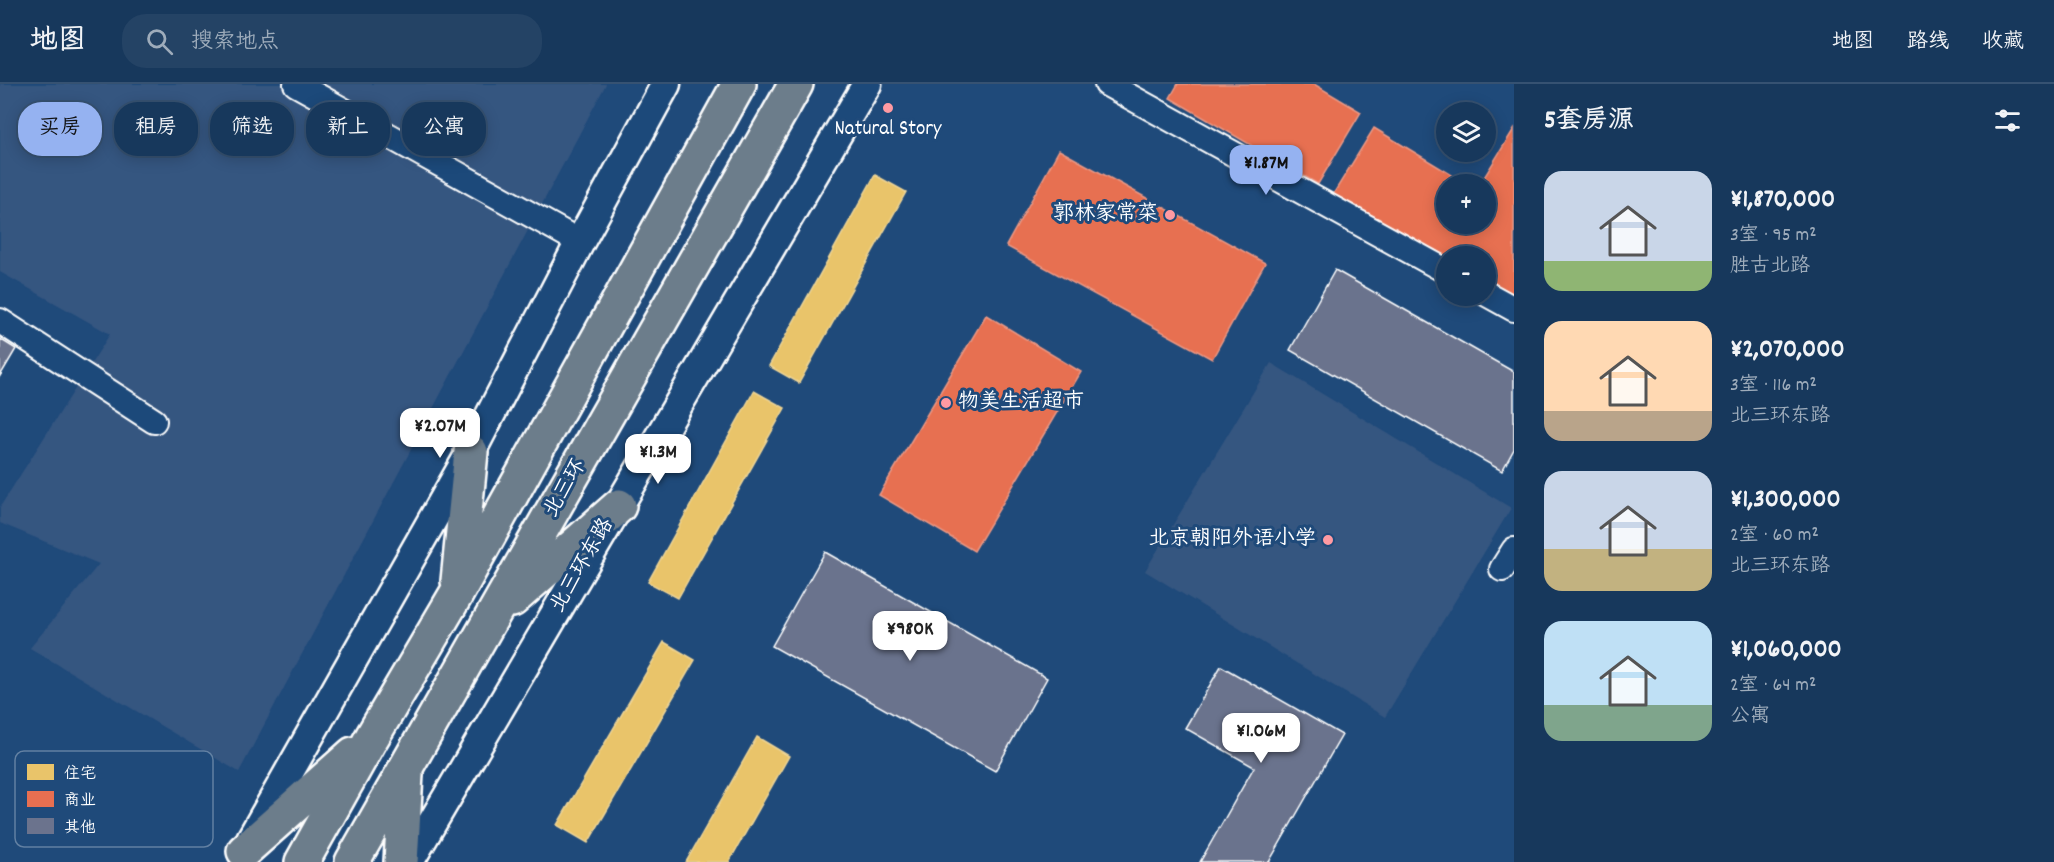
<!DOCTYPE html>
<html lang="zh">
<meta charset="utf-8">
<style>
body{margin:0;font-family:Dekko,"LXGW WenKai TC",sans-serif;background:#244365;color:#f1f3f6;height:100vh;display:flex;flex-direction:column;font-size:22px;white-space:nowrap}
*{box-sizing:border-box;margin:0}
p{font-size:20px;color:#9eacbb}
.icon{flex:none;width:33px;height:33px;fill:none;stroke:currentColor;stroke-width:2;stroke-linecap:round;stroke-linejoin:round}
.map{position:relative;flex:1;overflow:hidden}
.drawer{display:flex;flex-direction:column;background:#17385c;width:540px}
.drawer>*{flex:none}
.banner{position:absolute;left:18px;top:18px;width:570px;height:54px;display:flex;gap:12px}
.buttons{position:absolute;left:1436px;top:18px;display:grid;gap:12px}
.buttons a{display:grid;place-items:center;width:60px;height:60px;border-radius:50%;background:#17385c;box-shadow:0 3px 15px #0003,0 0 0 2px #365272;font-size:30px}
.price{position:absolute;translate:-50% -51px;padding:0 14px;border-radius:12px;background:#fff;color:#222;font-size:20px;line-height:39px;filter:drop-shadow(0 2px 3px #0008)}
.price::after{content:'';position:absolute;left:50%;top:36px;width:18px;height:14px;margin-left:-9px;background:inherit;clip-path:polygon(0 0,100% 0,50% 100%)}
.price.active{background:#95b2f1;color:#111}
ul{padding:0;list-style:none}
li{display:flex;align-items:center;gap:18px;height:150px;padding:0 30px}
li span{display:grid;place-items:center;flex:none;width:168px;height:120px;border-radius:18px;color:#555}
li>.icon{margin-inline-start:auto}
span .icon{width:72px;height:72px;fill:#fffc;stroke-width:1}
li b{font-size:26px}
h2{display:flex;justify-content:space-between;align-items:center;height:72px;padding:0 30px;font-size:26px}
.tag{padding:0 21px;border-radius:24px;background:#17385c;box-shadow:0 3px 15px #0003,0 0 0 2px #365272;font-size:21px;line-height:54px}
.tag.active{background:#95b2f1;color:#111}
header{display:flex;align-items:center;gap:36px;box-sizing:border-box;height:84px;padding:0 30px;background:#17385c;border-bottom:2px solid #365272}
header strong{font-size:28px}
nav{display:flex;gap:33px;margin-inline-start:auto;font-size:21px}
.search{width:420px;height:54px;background:#244365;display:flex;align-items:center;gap:15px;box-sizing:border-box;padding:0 21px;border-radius:24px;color:#9eacbb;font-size:22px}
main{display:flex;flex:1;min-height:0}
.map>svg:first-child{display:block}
.built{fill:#365680}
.homes{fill:#e9c46a;stroke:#f0d697;stroke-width:1.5}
.shops{fill:#e76f51;stroke:#ee9a85;stroke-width:1.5}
.building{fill:#6b738d;stroke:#fff;stroke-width:1.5}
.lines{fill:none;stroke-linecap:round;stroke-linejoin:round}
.minor-casing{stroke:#fff;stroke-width:28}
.tertiary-casing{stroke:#fff;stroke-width:33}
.trunk-casing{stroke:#fff;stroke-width:38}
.minor{stroke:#1f4a7a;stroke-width:24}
.tertiary{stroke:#1f4a7a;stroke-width:28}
.trunk{stroke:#6c7d8b;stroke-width:33}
.poi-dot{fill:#ff9aa2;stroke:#1f4a7a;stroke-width:2}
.labels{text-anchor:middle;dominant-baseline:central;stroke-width:6;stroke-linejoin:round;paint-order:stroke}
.poi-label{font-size:21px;fill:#fff;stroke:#1f4a7a;text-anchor:end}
.street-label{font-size:21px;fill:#fff;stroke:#1f4a7a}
.key{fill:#1f4a7a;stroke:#6280a2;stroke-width:1.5}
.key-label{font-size:16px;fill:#fff}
</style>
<header>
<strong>地图</strong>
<div class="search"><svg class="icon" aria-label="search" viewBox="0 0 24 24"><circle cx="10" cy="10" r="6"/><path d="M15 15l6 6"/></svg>搜索地点</div>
<nav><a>地图</a><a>路线</a><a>收藏</a></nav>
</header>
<main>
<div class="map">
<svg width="1514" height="778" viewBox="0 0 1514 778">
<rect width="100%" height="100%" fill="#1f4a7a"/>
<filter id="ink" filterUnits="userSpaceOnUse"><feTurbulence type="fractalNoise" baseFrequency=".0167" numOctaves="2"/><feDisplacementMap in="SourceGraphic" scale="12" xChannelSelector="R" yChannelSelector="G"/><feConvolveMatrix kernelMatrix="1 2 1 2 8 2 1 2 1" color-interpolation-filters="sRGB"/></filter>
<g filter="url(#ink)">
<path class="built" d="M0,0h606l-367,688 -209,-124 69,-84 -99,-41v-16l110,-173 -110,-62z
M1271,279l240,145 -126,209 -240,-146z"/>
<path class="homes" d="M875,91l31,17 -107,191 -30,-17z
M754,307l31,17 -107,190 -30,-16z
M664,558l31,18 -107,183 -31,-18z
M757,653l32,19 -60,106h-43z"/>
<path class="shops" d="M1178,0h136l47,28 -43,72 -148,-86z
M1374,44l93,56h-21v40h39v-40h-5l34,-55v178l-29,-18v-33h-39v9l-114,-69z
M1059,66l206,113 -53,96 -206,-113z
M986,231l95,57 -107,179 -95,-56z"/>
<path class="building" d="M1335,186l179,102v77l-12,22 -212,-121z
M0,255l16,10 -16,27z
M825,468l222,126 -52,93 -223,-125z
M1221,582l121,69 -73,127h-69l54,-95 -69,-39z"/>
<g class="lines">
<g class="minor-casing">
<path id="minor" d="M296,0l284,158
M1107,0l339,187
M1485,209l29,16
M0,237l154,100
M1502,485l12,-19"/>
</g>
<g class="tertiary-casing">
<path id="tertiary" d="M251,755l220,-387 109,-210 86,-158
M409,778l458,-778"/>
</g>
<g class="trunk-casing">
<path id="trunk" d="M458,497l13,-129
M512,516l107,-94
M244,767l109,-97
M302,778l70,-125 85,-144 282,-509
M352,778l444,-778
M401,778l5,-88"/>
</g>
<use href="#minor" class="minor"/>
<use href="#tertiary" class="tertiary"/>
<use href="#trunk" class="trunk"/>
</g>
</g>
<g class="poi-dot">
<circle cx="888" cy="24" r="6"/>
<circle cx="1170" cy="131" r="6"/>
<circle cx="946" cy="319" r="6"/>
<circle cx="1328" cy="456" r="6"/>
</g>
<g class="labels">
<g class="poi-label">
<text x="888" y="46" text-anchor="middle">Natural Story</text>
<text x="1158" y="131">郭林家常菜</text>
<text x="958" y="319" text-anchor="start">物美生活超市</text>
<text x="1316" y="456">北京朝阳外语小学</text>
</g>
<g class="street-label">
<text transform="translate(566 405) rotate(-60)">北三环</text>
<text transform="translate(583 482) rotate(-60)">北三环东路</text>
</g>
</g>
<rect x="15" y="667" width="198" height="96" rx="9" class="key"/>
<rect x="27" y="680" width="27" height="16" fill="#e9c46a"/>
<rect x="27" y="707" width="27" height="16" fill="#e76f51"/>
<rect x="27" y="734" width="27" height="16" fill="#6b738d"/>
<g class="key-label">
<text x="64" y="694">住宅</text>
<text x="64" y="721">商业</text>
<text x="64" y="748">其他</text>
</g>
</svg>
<div class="buttons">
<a><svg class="icon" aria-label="layers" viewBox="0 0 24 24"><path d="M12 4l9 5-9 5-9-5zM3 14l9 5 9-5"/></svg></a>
<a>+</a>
<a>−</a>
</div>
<b class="price active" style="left:1266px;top:112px">¥1.87M</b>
<b class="price" style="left:440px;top:375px">¥2.07M</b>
<b class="price" style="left:658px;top:401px">¥1.3M</b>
<b class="price" style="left:910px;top:578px">¥980K</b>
<b class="price" style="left:1261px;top:680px">¥1.06M</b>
<div class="banner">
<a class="tag active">买房</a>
<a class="tag">租房</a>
<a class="tag">筛选</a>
<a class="tag">新上</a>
<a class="tag">公寓</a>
</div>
</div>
<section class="drawer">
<h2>5套房源<svg class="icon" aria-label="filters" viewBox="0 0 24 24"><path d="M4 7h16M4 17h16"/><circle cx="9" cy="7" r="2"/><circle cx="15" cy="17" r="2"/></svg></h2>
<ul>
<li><span style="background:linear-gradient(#c9d6e8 75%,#8fb573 0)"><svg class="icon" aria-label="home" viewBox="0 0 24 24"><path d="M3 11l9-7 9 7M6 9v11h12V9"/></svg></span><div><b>¥1,870,000</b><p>3室 · 95 m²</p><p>胜古北路</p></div></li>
<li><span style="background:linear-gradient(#ffd9b3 75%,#b9a48a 0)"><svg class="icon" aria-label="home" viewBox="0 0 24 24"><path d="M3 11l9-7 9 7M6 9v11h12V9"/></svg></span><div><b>¥2,070,000</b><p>3室 · 116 m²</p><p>北三环东路</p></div></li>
<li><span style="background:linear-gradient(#c9d6e8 65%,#c2b280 0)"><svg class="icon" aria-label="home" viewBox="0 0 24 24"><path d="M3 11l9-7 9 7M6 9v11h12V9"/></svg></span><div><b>¥1,300,000</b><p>2室 · 60 m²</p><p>北三环东路</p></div></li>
<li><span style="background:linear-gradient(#bfe0f5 70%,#7fa58c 0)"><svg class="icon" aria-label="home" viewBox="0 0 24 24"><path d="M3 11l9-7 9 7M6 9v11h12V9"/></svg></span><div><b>¥1,060,000</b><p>2室 · 64 m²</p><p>公寓</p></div></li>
</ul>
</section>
</main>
